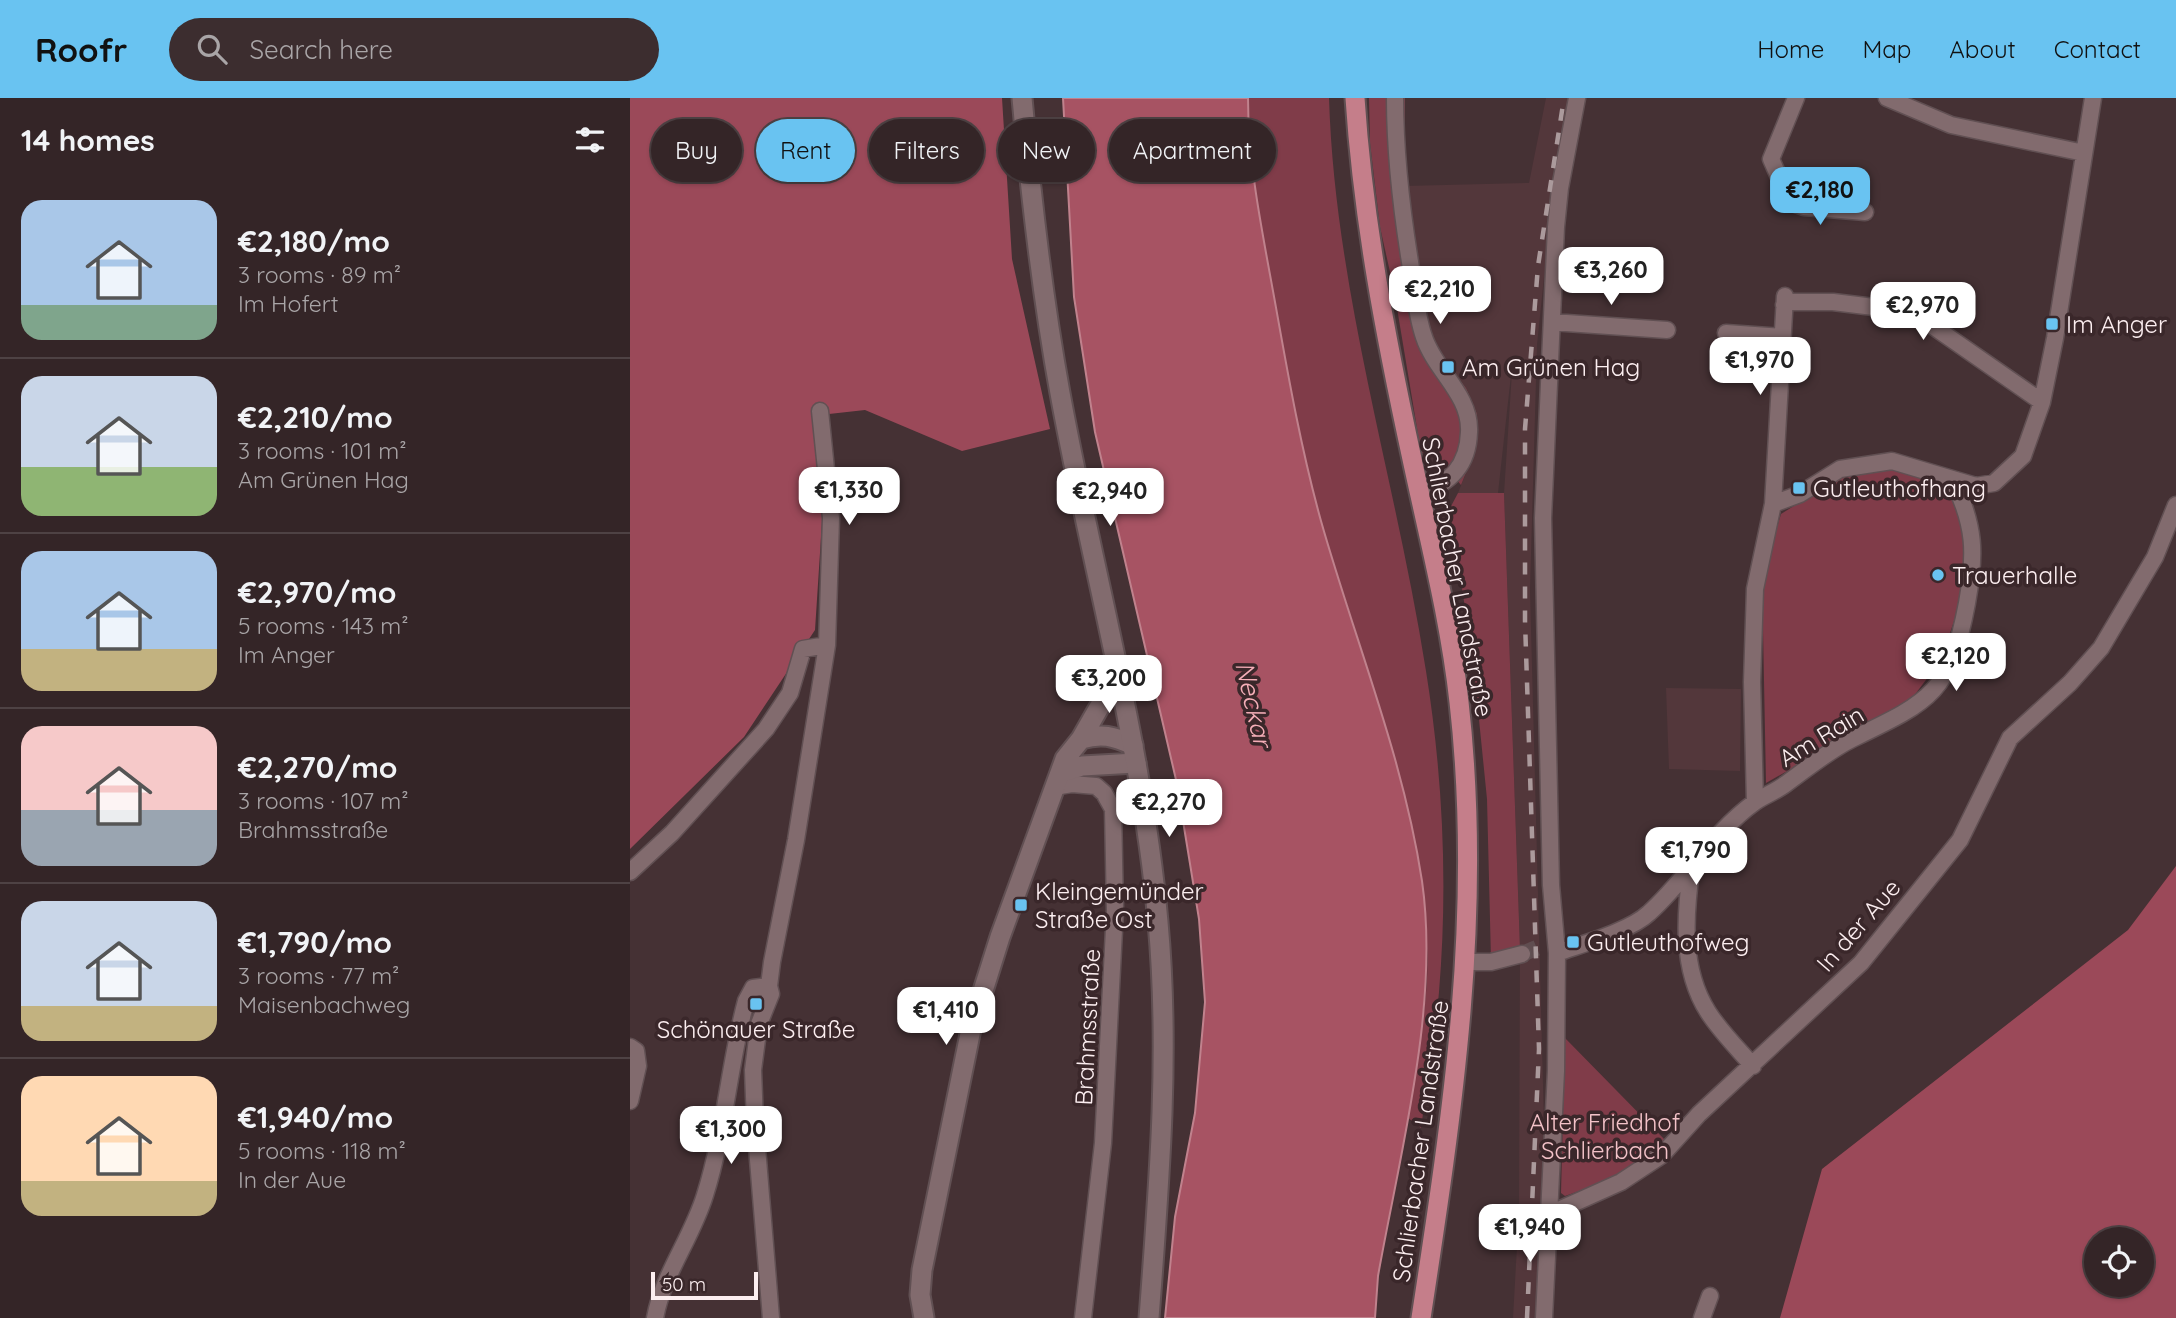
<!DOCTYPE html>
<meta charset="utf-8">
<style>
body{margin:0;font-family:Quicksand,sans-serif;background:#3c2d2f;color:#f1f3f6;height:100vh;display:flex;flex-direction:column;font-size:26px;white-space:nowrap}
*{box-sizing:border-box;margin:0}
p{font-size:23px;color:#a9a5a7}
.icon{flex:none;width:38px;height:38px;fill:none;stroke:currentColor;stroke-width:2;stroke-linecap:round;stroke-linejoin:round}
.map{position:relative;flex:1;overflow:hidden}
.panel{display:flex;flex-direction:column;background:#342527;width:630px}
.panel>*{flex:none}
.guide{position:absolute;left:21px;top:21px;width:665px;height:63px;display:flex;gap:14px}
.buttons{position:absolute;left:1454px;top:1129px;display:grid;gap:14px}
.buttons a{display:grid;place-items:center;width:70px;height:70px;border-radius:50%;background:#342527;box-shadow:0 2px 5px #0004,0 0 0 2px #4e4244;font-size:35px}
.scale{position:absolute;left:21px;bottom:18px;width:107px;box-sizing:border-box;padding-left:7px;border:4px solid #fceef0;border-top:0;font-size:19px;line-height:24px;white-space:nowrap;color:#fceef0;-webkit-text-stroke:5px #3a272a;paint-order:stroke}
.price{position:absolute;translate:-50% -60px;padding:0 16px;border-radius:14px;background:#fff;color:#222;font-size:23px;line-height:46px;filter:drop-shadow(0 2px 4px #0008)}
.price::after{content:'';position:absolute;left:50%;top:42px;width:21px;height:16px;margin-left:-10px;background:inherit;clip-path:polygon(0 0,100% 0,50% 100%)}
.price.selected{background:#69c3f1;color:#111}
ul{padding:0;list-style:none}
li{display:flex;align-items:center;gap:21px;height:175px;padding:0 21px}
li+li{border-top:2px solid #4e4244}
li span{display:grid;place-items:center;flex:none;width:196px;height:140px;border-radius:21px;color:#555}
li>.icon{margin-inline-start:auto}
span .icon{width:84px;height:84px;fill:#fffc;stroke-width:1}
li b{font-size:30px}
h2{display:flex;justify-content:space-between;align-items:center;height:84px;padding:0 21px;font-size:30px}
.chip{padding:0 24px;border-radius:32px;background:#342527;box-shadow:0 2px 5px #0004,0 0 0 2px #4e4244;font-size:24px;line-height:63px}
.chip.selected{background:#69c3f1;color:#111}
header{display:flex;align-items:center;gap:42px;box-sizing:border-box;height:98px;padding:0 35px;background:#69c3f1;color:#111}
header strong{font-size:33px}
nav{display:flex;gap:38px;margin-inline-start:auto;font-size:24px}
.search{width:490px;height:63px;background:#3c2d2f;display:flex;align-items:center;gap:18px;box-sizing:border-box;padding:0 24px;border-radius:38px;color:#a9a5a7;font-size:26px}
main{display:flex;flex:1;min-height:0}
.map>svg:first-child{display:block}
.built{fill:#53373b}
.green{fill:#803c49}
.forest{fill:#9b4959;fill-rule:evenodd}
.water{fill:#a75363;stroke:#c0828d;stroke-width:2}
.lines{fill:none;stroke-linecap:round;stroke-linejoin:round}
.minor-tunnel{stroke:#604d50;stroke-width:16;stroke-dasharray:16 8;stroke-linecap:butt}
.minor-casing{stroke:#615053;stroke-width:19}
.tertiary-casing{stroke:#615053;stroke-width:23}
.secondary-casing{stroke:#615053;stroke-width:23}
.primary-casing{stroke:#615053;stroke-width:23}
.minor{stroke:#826b6e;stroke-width:16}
.tertiary{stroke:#826b6e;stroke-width:19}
.secondary{stroke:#826b6e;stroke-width:19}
.primary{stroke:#c57e8a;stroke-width:19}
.rail{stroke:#ab9a9c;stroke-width:4.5;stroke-dasharray:12 12;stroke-linecap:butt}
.poi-dot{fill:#69c3f1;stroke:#3a272a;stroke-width:2.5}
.labels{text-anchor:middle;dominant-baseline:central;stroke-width:7;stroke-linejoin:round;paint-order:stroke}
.poi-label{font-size:24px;fill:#fceef0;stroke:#3a272a;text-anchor:start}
.street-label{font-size:24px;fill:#fceef0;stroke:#3a272a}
.park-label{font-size:24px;fill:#f3c2c8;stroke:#3a272a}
.water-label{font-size:26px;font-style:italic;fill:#f5aeb8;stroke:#3a272a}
</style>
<header>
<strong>Roofr</strong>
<div class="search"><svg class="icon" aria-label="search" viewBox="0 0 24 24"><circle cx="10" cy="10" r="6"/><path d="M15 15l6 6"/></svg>Search here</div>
<nav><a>Home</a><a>Map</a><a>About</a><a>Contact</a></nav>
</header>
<main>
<section class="panel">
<h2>14 homes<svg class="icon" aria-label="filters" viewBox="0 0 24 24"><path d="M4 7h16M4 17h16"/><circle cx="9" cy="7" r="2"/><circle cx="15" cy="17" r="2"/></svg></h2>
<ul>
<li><span style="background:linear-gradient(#a9c7e8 75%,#7fa58c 0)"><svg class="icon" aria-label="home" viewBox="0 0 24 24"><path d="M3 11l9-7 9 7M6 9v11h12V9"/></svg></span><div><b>€2,180/mo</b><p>3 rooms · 89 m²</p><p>Im Hofert</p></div></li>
<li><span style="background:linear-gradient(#c9d6e8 65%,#8fb573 0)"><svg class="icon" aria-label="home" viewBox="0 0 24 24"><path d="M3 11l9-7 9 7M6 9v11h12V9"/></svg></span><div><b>€2,210/mo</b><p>3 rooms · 101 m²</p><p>Am Grünen Hag</p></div></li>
<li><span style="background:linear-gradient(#a9c7e8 70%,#c2b280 0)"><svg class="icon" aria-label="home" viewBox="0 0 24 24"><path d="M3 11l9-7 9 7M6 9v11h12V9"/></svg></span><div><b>€2,970/mo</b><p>5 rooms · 143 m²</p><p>Im Anger</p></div></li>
<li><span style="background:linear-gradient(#f6c9c9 60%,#9aa5b1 0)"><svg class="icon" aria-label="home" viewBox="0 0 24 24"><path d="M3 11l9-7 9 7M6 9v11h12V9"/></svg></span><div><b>€2,270/mo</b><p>3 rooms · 107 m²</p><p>Brahmsstraße</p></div></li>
<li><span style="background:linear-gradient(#c9d6e8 75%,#c2b280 0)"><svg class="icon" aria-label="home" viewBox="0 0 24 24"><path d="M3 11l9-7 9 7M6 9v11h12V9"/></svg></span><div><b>€1,790/mo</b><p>3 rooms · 77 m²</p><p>Maisenbachweg</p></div></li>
<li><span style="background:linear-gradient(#ffd9b3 75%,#c2b280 0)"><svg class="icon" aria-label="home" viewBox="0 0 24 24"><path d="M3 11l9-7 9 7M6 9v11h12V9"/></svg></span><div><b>€1,940/mo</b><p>5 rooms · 118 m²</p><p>In der Aue</p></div></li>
</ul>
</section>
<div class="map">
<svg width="1546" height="1220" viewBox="0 0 1546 1220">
<rect width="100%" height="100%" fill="#453134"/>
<path class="built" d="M916,0h23l-15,83 -17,164 -7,245 15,571 -9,157h-23l6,-108 1,-261 -16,-456 9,-136 -15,136h-40l19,-48 -42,-96 -13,-38 -18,-125 125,-3z
M1036,590l75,1 -1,82 -71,-2z"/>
<path class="green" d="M618,0h81c6,194 67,382 97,573 17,106 22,214 13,321 -4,46 -12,91 -18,136l-14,-11c9,-56 23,-115 20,-173 -9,-146 -63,-281 -105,-419 -21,-70 -32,-141 -45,-212 -13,-71 -29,-143 -29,-215z
M739,0h36l-1,88 18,125 13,38 31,39 11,26v31l-16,40 -21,-25 -19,-8 -27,-162 -14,-63 -10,-84z
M1263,371l56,17 18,44 -2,58 -24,72 -31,41 -144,82 -4,-205 19,-64 61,-38z
M828,395h46l16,456 -29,11 -4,-161 -15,-149 -23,-140z
M935,940l101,103c-25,28 -66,43 -101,55l-4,-3z"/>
<path class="forest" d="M0,0h372l10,161 38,170 -88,22 -97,-41 -36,4 -14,216 -71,107 -114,112z
M1546,768v452h-396l42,-149 306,-239zM1466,1141h46v45h-46z"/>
<path class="water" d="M433,0h185c0,68 15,137 27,204 13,73 26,147 46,219 34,120 82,235 101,360 18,125 -22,271 -44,395l-3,42h-210l10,-101 20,-104 10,-111 -6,-83 -22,-135 -82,-352 -21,-135z"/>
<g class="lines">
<path class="minor-tunnel" d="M892,856l19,-8"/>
<g class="minor-casing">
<path id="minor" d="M765,0c0,60 7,117 17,176 3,21 5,43 12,63 11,34 47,58 45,95 -1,34 -19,52 -50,61
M1166,0l-25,61 19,43 14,5 61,5
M1257,0l64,27 133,28
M1154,207l6,-3h43l49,6 42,12 118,82
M922,224l115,8
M1096,235l56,4
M1143,406l12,-208
M424,689l18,-3 24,2 8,7 9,16 2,101 -12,233 -20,175
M1125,704l-3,-120 3,-93 18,-85 27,-10 40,-25 52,-8 84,25 18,-3 29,-27 19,-54 13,-64 38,-240
M1062,765c-7,50 -12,105 16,149 12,19 30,37 45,54
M0,774l42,-39 94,-104 24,-36 13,-44 24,-4
M927,855c25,-9 73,-22 92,-40 38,-34 63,-80 106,-111 10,-7 22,-11 32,-19 21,-15 41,-32 65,-44 79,-38 98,-46 115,-136 9,-50 8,-77 -14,-123
M837,864h24l31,-8
M0,949l6,4 2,15 -8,35
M922,1115l69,-31 41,-27 37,-41 162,-151 99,-123 50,-102 60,-55 31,-35 54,-91 21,-52
M25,1220c8,-44 37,-80 50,-123 20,-63 24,-131 41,-194l7,-13 16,-2
M141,1220l-16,-195 -2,-53 6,-46 12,-30 -2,-8 3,-24 24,-122 31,-195 4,-127 -11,-107
M914,1220l12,-247 1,-118 -6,-68 -8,-367 13,-291 4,-39 17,-90
M1072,1220l8,-22"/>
</g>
<g class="tertiary-casing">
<path id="tertiary" d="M451,641c21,-6 32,-3 52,6
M430,675l22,-7 54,-3
M294,1220l-4,-23 2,-25 49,-241 29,-92 65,-178 16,-20 20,-35 14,-47"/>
</g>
<g class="secondary-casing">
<path id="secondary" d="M392,0c9,99 20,197 38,295 32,176 82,350 98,529 12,132 1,264 -9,396"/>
</g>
<g class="primary-casing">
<path id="primary" d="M725,0c8,122 31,241 57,361 17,80 38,161 47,243 24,212 -6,407 -38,616"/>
</g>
<use href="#minor" class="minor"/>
<use href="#tertiary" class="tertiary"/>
<use href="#secondary" class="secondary"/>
<use href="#primary" class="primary"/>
<path class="rail" d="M897,1220l12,-269 -14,-428v-192l13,-163 26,-168"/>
</g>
<g class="poi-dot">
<rect x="1415" y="219" width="14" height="14" rx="3.5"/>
<rect x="811" y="262" width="14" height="14" rx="3.5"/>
<rect x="1162" y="383" width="14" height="14" rx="3.5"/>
<circle cx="1308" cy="477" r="7"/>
<rect x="384" y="800" width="14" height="14" rx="3.5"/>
<rect x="936" y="837" width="14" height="14" rx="3.5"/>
<rect x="119" y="899" width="14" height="14" rx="3.5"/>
</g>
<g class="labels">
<g class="poi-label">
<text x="1436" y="226">Im Anger</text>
<text x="832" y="269">Am Grünen Hag</text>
<text x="1183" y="390">Gutleuthofhang</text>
<text x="1322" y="477">Trauerhalle</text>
<text x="405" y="793">Kleingemünder<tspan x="405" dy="28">Straße Ost</tspan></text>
<text x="957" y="844">Gutleuthofweg</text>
<text x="126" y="931" text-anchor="middle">Schönauer Straße</text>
</g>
<g class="street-label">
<text transform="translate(828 479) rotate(79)">Schlierbacher Landstraße</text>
<text transform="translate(1191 638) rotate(-31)">Am Rain</text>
<text transform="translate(1228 827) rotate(-49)">In der Aue</text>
<text transform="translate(457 929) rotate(-87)">Brahmsstraße</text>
<text transform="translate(790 1043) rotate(-82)">Schlierbacher Landstraße</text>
</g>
<g class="park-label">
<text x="975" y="1024">Alter Friedhof<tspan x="975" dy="28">Schlierbach</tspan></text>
</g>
<g class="water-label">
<text transform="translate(624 606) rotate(77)">Neckar</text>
</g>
</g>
</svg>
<div class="buttons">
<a><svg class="icon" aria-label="locate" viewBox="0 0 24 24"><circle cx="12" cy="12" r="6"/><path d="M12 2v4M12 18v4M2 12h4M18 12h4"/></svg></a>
</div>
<div class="scale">50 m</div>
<b class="price selected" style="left:1190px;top:129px">€2,180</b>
<b class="price" style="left:981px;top:209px">€3,260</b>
<b class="price" style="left:810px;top:228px">€2,210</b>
<b class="price" style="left:1293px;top:244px">€2,970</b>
<b class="price" style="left:1130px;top:299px">€1,970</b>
<b class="price" style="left:219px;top:429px">€1,330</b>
<b class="price" style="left:480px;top:430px">€2,940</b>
<b class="price" style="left:1326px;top:595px">€2,120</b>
<b class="price" style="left:479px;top:617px">€3,200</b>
<b class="price" style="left:539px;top:741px">€2,270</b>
<b class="price" style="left:1066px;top:789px">€1,790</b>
<b class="price" style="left:316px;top:949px">€1,410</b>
<b class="price" style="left:101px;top:1068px">€1,300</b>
<b class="price" style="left:900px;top:1166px">€1,940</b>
<div class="guide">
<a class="chip">Buy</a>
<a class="chip selected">Rent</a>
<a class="chip">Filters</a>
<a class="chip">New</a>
<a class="chip">Apartment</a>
</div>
</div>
</main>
